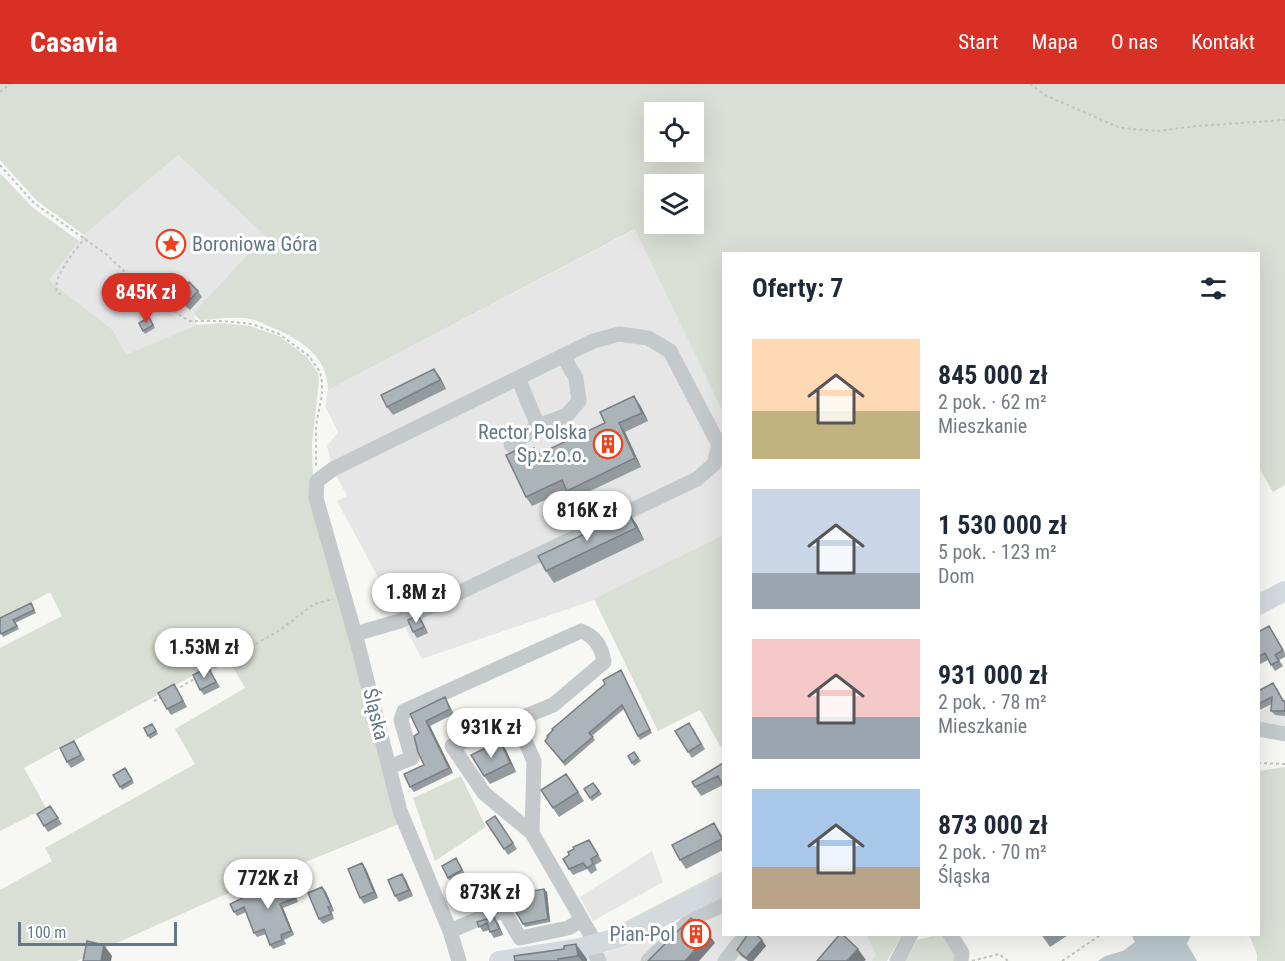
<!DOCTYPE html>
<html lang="pl">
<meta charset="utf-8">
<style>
body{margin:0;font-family:"Roboto Condensed",sans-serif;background:#f6f6f7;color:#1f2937;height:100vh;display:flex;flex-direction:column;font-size:22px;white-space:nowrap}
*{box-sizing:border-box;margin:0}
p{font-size:20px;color:#747a83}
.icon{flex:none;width:33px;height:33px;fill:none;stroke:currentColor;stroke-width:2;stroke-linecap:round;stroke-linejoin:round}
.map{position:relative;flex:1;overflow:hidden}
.panel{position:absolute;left:722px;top:168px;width:538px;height:684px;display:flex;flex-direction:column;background:#fff;border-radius:0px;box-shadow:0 6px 24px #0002}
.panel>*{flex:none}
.tools{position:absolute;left:644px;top:18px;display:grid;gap:12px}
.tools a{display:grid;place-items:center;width:60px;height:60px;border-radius:0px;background:#fff;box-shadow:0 6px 24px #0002;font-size:30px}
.scale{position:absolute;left:18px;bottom:15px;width:159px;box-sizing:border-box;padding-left:6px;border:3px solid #647987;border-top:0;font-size:16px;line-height:21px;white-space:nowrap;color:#647987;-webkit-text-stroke:4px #fff;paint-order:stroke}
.price{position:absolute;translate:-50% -51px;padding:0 14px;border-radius:21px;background:#fff;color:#222;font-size:20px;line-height:39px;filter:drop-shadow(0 2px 3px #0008)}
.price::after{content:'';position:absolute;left:50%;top:36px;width:18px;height:14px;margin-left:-9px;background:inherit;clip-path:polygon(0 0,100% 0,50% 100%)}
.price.current{background:#d93025;color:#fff}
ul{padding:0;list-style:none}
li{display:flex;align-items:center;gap:18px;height:150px;padding:0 30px}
li span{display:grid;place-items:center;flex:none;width:168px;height:120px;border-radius:0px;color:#555}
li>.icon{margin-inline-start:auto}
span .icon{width:72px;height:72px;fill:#fffc;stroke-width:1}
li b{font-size:26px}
h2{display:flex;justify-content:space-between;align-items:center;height:72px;padding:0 30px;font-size:26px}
header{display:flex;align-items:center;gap:36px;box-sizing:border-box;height:84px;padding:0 30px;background:#d93025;color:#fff}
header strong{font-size:28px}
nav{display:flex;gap:33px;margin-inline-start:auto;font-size:21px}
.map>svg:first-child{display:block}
.built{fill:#e5e6e5}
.green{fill:#d9dfd4;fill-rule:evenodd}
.water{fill:#bbc8cc}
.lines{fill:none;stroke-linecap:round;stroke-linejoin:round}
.path{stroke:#c0c2c4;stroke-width:2;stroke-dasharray:3 3;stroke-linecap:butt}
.minor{stroke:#c4c9cc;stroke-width:15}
.major{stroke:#d4d9dd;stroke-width:20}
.wall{fill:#939b9f}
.shaded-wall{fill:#787e82}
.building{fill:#abb4b9;stroke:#787e82;stroke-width:1.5}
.labels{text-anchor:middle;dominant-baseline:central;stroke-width:6;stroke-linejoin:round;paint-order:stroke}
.poi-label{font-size:20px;fill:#647987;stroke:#fff;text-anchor:end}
.street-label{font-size:20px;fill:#647987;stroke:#fff}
</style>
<header>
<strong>Casavia</strong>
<nav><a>Start</a><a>Mapa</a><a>O nas</a><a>Kontakt</a></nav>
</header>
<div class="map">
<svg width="1285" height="877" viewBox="0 0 1285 877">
<rect width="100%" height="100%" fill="#f7f7f4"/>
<path class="built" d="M178,71l87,81 -72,77 4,12 -71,31 -13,-26 -64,-50 35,-45z
M636,145l87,181v125l-129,65 -172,59 -85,-158 10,-5 -14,-27 -6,-23 11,-14 -13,-26 3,-16z
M1285,614v31l-25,-5 -1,-12z
M652,767l11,31 -70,39 -13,-24z
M723,814v36l143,1 10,20 -5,6h-309l25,-4 37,-10 25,-10z"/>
<path class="green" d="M0,0h1285v401l-12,7 -14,-24 -1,-214h-535v158l-88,-183 -307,161c0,-35 -31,-53 -60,-64 -5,-2 -11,-6 -17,-7 -16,-3 -35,0 -51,1l-7,-7 72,-77 -87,-81 -94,80 -47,-34 -37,-41zM654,28h39v40h-39zM654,100h39v40h-39z
M0,89l32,34 47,34 -30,39 64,50 13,25 71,-30 25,-2 28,3 29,10 28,21 11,16 1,7 -7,64 1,36 86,344 -182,74 -140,63h-77v-71l52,-29 -7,-13 150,-84 -20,-35 70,-41 -18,-31 -203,111 22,40 -46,23v-183l62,-32 -12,-24 -50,27z
M723,451v216l-23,-41 -42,21 -64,-132z
M1285,683v194h-28v-7l-8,-19 9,-1 1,-163z
M461,692l25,51 -51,34 -22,-63z
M723,787v10l-92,46 -28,6z
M866,851h36l-15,26h-16l5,-6z
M937,851h11l10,26h-53l12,-21z"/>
<path class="water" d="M1131,850l60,1 -4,9 10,17h-99l7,-5 18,-5 12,-9z"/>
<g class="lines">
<path class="path" d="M1030,0l15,11 75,33 38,3 38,-5 89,-6
M0,8l10,-8
M0,81l34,38 72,51 20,19 18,12 38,32 8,4h33l29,3 27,10 30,22 11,16 2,11v11l-6,32v40
M61,211l-4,-3c-5,-15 18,-42 28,-54
M209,587l71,-41 34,-26 19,-5
M175,606l21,-12
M154,617l8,-4
M1258,679l27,1
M972,877l27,-7 9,7
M1062,877l40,-27"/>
<path class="minor" d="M518,294l20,48
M511,361l27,-19 29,-11 12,-14 -3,-23 -13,-22
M355,550l45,-13 297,-142 17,-15 5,-19 -49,-94 -22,-13 -29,-4 -26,7 -260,128 -16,12 -1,17 42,147 42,166 50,120 9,30
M1258,645l27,5
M389,683l23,-9 -11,-38 3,-9 177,-80c14,5 21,17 23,31l-51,43 -37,15
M532,749l2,-72 -18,-41 -64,26 32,47 48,40 64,111
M450,847l35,-15 19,-5 16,27 48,-10 14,-8
M950,850l12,19 -1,8
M591,862l8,15
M648,877l44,-43 31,-13
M725,877l21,-27
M897,877l14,-27"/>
<path class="major" d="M1258,521l27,-14
M499,877l82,-13 40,-11 102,-51"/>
</g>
<path class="wall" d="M198,207l4,6 -12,13 -10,-9 -4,-6z
M151,236l4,8 -10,6 -2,-3z
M434,285l6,8 6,12 -53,26 -6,-8z
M640,321l8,16 -23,11 16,35 -68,32 -6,-9 -35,16 -6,-9 2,-46 11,3 66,-31z
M629,429l8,12 7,15 -90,43 -8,-12z
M31,519l5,10 -21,10 4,6 -16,8 -3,-6z
M422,537l6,12 -11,5 -4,-6z
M1269,542l16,27v4l-6,3 4,6 -8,5 -7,-11 -10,5v-33z
M208,583l12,20 -16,8 -4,-5z
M621,586l31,63 -12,7 -16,-31 -32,27 3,4 -30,26 -20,-25z
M1277,604l7,13h1v15l-10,-1 -4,-4 1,-7 -14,7v-20z
M178,606l9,17 -16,8 -4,-6z
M445,613l9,17 -24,12 23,47 -39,19 -4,-5 14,-22 -5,-32 -9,-19z
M152,640l6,10 -8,5 -6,-11z
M693,644l12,21 -13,9 -4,-6z
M74,657l11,19 -14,8 -4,-6z
M500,657l6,9 10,22 -26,12 -6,-8z
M634,668l7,9 -7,5 -6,-10z
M723,679v22l-22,11 -6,-9z
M125,684l9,15 -12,7 -9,-15z
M572,698l12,19 -25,16 -6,-9z
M593,699l9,11 -10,7 -8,-12z
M50,722l12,18 -14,8 -4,-6z
M495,732l22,33 -9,6 -22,-33z
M714,739l9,14v13l-37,19 -6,-9z
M589,756l13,21 -7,4 2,5 -6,4 -4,-5 -14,6 -4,-6z
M362,779l4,6 12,29 -14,6 -4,-6z
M460,780l6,12 -14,8 -4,-6z
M402,790l4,6 7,16 -14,6 -4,-6z
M286,793l3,5 9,20 -15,6 11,27 -10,5 2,4 -13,5 -3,-4 -4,-11 -9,3 -3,-4 -8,-21 -9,4 -3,-4z
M322,803l4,5 8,19 -2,1 2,7 -11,5 -4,-5z
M544,805l3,3 3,30 -25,5 -9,-15z
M477,838l21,1 5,12 -9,3 -5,-8 -6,2z
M1041,850h29l-20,13z
M762,856l4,6 -13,15h-5l-7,-5 -4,-6z
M564,865l23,10v2h-72z"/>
<path class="shaded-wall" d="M434,285l6,8 6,12 -6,-9z
M634,312l6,9 8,16 -6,-8z
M619,339l6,9 16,35 -6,-9z
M629,429l8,12 7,15 -8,-12z
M418,531l4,6 6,12 -4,-6z
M426,637l4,5 23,47 -4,-5z
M500,657l6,9 10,22 -6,-9z
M362,779l4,6 12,29 -4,-6z
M402,790l4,6 7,16 -4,-6z
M286,793l3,5 9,20 -3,-4z
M322,803l4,5 8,19 -3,-5z
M544,805l3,3 3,30 -2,-3z
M280,820l3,4 11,27 -3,-4z
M494,833l4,6 5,12 -4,-6z
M709,850l6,9 -16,18h-14z
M762,856l4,6 -13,15h-4l-3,-3z
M576,860l11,15v2h-5l-4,-5z
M104,861l8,11 -1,5h-10z
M858,865l8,11 -2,1h-17z"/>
<path class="building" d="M189,198l9,9 -12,13 -10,-9z
M149,233l4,8 -10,6 -4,-8z
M434,285l6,11 -53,27 -6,-12z
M634,312l8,17 -23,10 16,35 -68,33 -5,-11 -36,17 -20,-42 19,-9 2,6 7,-4 3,7 68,-32 -5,-11z
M629,429l7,15 -90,43 -8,-15z
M31,519l3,7 -21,10 4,6 -16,8 -1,-3v-13z
M418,531l6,12 -11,5 -5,-12z
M1269,542l14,24 -8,5 4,6 -8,4 -6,-12 -7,4v-25z
M208,583l8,15 -16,8 -7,-15z
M621,586l29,60 -12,6 -16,-31 -33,28 4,4 -30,25 -18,-21 3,-4 -1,-1 6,-6 -1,-1 53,-45 -2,-4z
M1273,599l10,18h2v10h-14l1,-14 -14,7v-13z
M174,600l9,17 -16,8 -9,-16z
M445,613l5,12 -24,12 23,47 -39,19 -6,-13 20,-9 -6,-13 -4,-16 5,-3 -9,-19z
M689,639l12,21 -13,8 -13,-21z
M152,640l4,7 -8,5 -4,-8z
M74,657l7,14 -14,7 -7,-14z
M500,657l10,22 -26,13 -13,-21z
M634,668l4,6 -6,5 -4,-7z
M723,679v22l-5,-9 -23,11 -3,-5z
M125,684l7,12 -12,7 -7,-12z
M566,690l12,18 -25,16 -12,-18z
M593,699l6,8 -9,7 -6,-9z
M50,722l8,12 -14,8 -7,-12z
M495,732l18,27 -9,6 -18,-27z
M714,739l8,16 -42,21 -8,-15z
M589,756l9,15 -7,4 2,5 -6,4 -4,-5 -14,6 -6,-10 6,-4 -1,-3 6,-3 -1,-2z
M456,774l6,12 -14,8 -6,-12z
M362,779l12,29 -14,6 -12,-29z
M402,790l7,16 -14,6 -7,-16z
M286,793l9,21 -15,6 11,27 -10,4 1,5 -12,5 -6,-16 -10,4 -10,-26 -10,5 -4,-8z
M322,803l9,19 -3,1 3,7 -12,5 -11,-26z
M544,805l4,30 -25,5 -7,-12 -3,-18z
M494,833l5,12 -9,3 -3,-9 -8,4 -2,-5z
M691,834l18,16 -24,27h-37z
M748,850h8l6,6 -16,18 -9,-8z
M840,850h2l16,15 -11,12h-30z
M87,857l17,4 -3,16h-18z
M576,860l2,12 -20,3v2h-43l-1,-5 50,-7v-3z"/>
<defs>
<g id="sight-ring" transform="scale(1.5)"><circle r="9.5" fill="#fff" stroke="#ef421c" stroke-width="1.5"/><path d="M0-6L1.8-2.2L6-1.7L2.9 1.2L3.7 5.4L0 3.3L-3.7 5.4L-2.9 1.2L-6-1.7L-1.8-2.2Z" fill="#ef421c"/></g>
<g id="building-ring" transform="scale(1.5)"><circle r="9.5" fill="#fff" stroke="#ef421c" stroke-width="1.5"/><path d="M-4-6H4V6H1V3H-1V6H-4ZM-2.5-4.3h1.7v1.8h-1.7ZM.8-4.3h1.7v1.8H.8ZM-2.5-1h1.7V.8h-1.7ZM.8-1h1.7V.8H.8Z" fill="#ef421c"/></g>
</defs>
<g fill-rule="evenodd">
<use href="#sight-ring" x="171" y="160"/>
<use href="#building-ring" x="608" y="360"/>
<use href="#building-ring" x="696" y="850"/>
</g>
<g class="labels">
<g class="poi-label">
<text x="192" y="160" text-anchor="start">Boroniowa Góra</text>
<text x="587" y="348">Rector Polska<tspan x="587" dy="23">Sp.z.o.o.</tspan></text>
<text x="675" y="850">Pian-Pol</text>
</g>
<g class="street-label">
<text transform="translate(376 630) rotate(76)">Śląska</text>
</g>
</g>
</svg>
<div class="tools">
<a><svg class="icon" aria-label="locate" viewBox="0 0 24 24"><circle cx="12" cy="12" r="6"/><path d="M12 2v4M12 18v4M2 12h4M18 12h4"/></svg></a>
<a><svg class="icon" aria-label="layers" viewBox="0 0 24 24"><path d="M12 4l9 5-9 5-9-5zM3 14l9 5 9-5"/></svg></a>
</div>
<div class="scale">100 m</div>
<b class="price current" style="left:146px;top:240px">845K zł</b>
<b class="price" style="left:587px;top:458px">816K zł</b>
<b class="price" style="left:416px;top:540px">1.8M zł</b>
<b class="price" style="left:204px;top:595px">1.53M zł</b>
<b class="price" style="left:491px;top:675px">931K zł</b>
<b class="price" style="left:268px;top:826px">772K zł</b>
<b class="price" style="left:490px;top:840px">873K zł</b>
<section class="panel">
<h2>Oferty: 7<svg class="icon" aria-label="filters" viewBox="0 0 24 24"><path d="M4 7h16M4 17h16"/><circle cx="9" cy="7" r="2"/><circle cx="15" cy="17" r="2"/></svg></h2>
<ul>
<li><span style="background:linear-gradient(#ffd9b3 60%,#c2b280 0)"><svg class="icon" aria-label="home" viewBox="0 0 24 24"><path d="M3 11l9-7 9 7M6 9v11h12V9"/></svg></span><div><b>845 000 zł</b><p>2 pok. · 62 m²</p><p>Mieszkanie</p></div></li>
<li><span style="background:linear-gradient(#c9d6e8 70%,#9aa5b1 0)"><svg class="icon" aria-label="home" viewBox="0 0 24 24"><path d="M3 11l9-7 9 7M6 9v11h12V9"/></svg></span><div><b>1 530 000 zł</b><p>5 pok. · 123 m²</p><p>Dom</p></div></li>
<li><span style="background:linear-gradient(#f6c9c9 65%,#9aa5b1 0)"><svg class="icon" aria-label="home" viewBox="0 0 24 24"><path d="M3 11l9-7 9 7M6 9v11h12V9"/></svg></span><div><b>931 000 zł</b><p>2 pok. · 78 m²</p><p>Mieszkanie</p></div></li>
<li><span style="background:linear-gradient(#a9c7e8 65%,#b9a48a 0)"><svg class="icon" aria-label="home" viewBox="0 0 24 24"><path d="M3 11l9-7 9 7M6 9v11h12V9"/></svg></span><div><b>873 000 zł</b><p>2 pok. · 70 m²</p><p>Śląska</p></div></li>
</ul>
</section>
</div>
